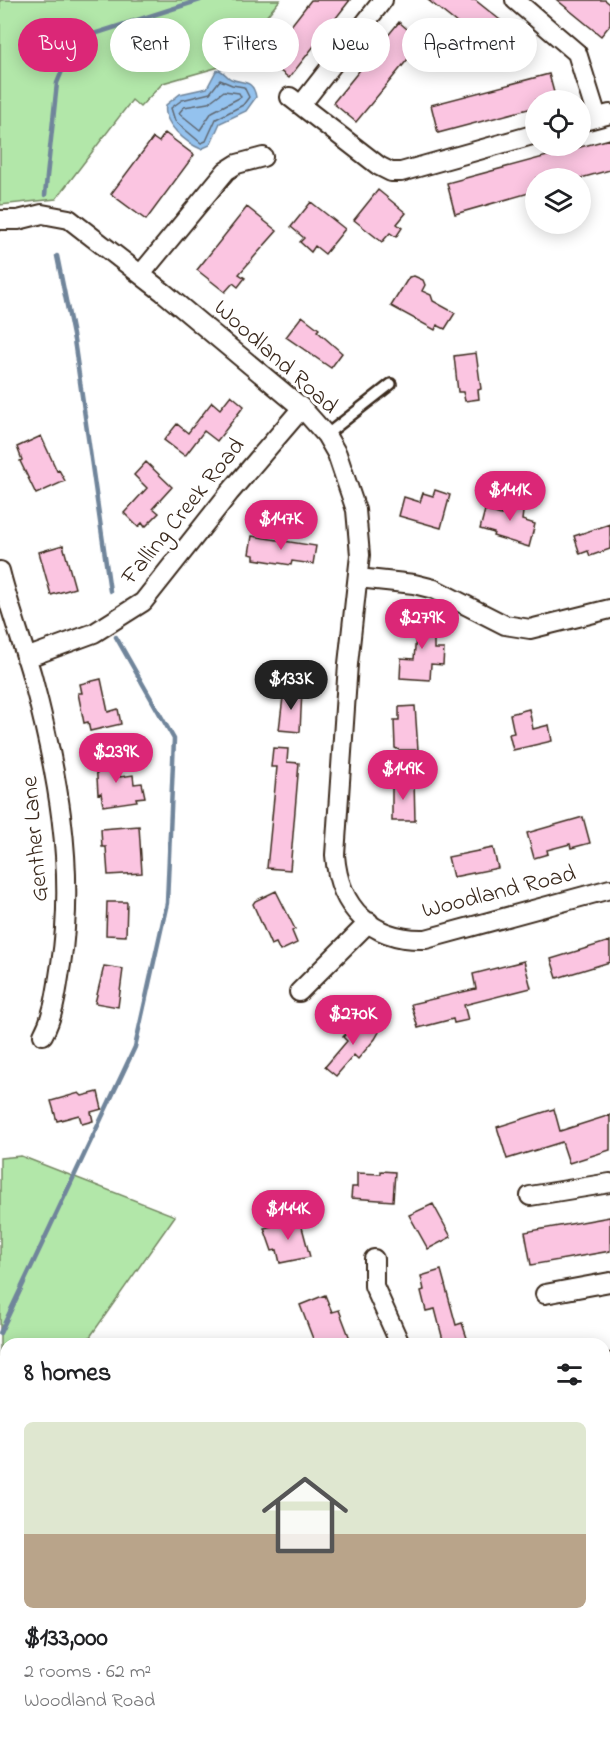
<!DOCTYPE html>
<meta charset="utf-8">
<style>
body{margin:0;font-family:"Indie Flower",sans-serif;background:#f6f6f6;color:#202124;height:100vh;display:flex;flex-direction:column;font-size:22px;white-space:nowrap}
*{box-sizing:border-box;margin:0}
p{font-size:20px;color:#757577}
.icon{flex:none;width:33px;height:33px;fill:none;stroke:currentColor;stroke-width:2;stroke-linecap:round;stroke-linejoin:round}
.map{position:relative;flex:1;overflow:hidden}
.sheet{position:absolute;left:0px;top:1338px;width:610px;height:402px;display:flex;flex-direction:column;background:#fff;border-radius:18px 18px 0 0;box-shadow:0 3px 15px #0003}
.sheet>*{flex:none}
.hud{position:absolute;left:18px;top:18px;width:574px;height:54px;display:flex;gap:12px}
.controls{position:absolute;left:525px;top:90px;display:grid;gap:12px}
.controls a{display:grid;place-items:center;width:66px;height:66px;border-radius:50%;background:#fff;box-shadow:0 3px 15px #0003;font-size:30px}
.price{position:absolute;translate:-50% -51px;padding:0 14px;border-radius:21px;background:#db2777;color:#fff;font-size:20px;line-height:39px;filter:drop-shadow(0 2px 3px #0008)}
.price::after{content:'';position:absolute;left:50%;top:36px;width:18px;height:14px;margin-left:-9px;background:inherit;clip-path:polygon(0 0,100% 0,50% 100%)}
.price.on{background:#222;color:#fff}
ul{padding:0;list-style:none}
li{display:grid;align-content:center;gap:12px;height:318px;padding:0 24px}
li+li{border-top:2px solid #e0e0e0}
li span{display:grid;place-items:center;height:186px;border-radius:9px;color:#555}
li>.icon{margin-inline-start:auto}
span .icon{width:108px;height:108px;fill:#fffc;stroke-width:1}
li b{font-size:26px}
h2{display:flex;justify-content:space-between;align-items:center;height:72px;padding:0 24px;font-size:26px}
.chip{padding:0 21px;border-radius:27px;background:#fff;box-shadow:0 3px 15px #0003;font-size:21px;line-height:54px}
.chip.on{background:#db2777;color:#fff}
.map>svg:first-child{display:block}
.green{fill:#b2e7a9;stroke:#768864;stroke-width:1.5}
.water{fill:#94c2ee;stroke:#70859b;stroke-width:1.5}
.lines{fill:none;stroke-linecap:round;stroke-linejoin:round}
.shore{stroke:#5f6771;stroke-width:1.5}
.stream{stroke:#70859b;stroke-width:4.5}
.building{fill:#fbc5e1;stroke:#3b2a1e;stroke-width:1.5}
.lane-casing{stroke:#3b2a1e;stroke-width:14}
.street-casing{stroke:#3b2a1e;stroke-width:22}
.lane{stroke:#fff;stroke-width:9}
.street{stroke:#fff;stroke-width:18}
.labels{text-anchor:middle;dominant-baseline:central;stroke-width:6;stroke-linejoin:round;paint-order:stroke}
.street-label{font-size:24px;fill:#3b2a1e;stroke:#fff}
</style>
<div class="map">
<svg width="610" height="1740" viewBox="0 0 610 1740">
<rect width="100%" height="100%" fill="#fff"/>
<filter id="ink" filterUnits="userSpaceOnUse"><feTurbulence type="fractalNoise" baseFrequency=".0167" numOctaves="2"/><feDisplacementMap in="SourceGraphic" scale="12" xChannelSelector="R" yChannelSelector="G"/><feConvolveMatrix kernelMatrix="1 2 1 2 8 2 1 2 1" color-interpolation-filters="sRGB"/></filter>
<g filter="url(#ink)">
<path class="green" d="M0,0h280l-54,65 -63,18 -23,24 -8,-7 -76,99 -56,6z
M21,1156l154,60 -90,128h-79v112l-6,9v-307z
M0,1579l6,4v85l-6,7z"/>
<path class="water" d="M219,70c6,2 7,7 12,9 12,5 22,0 25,18l-10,14 -26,12 -10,22 -9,4c-15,-6 -39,-26 -35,-44l14,-11 27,-6 9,-17z"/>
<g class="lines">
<path class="shore" d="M220,80l12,5 12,2 5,10 -6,8 -27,14 -10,22 -5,2 -26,-22 -4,-13 11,-8 28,-7z
M224,91l15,2 2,4 -29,15 -12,18 -21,-17 5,-6 24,-4z"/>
<path class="stream" d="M45,195l12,-112 18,-43 125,-40
M57,256l17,84 36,251
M0,1333l135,-286 32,-144 7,-164 -58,-102"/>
</g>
<path class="building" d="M311,0h39l-61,78 -24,-19z
M428,0h47l34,27 -18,23z
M557,0h48l5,4v21l-9,11z
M399,22l23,20 -66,80 -23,-19z
M549,74l7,26h-20v7l-98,26 -7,-28z
M165,133l29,22 -48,65 -35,-26 42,-56 6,4z
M610,139v31l-29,8h-45v13l-81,23 -8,-31z
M378,190l28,23 -9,11 5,4 -6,9 -6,-4 -8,9 -28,-22z
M311,202l34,27 -20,25 -10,-8 -4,6 -11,-10 4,-4 -13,-11z
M247,207l30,24 -38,43 6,4 -7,9 -5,-4 -8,9 -28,-22z
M414,276l9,4 2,5 -3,6 9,4 2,6 22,12 -10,16 -8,-4 -2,5 -44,-24 18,-29z
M302,316l17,13 -2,2 25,22 -11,15 -45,-31z
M476,353l5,36 -3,1 1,9 -14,2 -2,-9h-5l-4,-36z
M231,395l13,11 -27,35 -13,-10 -19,25 -21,-16 13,-16 11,9 24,-31 8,7z
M41,436l16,35 2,-1 6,11 -29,13 -16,-33 2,-1 -5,-13z
M146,462l26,25 -19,21 6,5 -14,14 -3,-4 -4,4 -14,-14 23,-25 -13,-13z
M435,490l15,5 -9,33 -42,-12 5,-19 16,5 3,-9 10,3z
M508,492l17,5 -3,23 13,4 -6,23 -36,-11 1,-3 -14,-4 5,-19 16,5z
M610,524v25l-20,7 -2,-5 -8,3 -6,-18z
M252,536l64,10 -3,18 -21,-3 -1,4 -37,-6v-4l-5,-1z
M63,545l12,43 -24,7 -12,-43z
M413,613l21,2v34h10l-1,16 -12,-1 -1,16 -30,-2 1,-20 13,1 2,-23 -5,-1z
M101,679l7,33 10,-3 3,15 -31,7 -2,-9 -4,1 -6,-30h4l-2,-9z
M284,689l18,1 -2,42 -21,-2z
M415,706l3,44h-19l-4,-2 -1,-28h5v-13z
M529,709l4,20 16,-4 3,16 -39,9 -4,-16 5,-1 -4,-19z
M273,748l15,1 -1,13 12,1 -9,107 -23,-2 10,-101h-6z
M117,758l3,19 13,-2 1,9 8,-1 3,14 -9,1 1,3 -34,5 -2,-13 -3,1 -2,-33z
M392,780h22l1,41h-23z
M583,817l7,26 -19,5 -1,-4 -23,6 1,4 -14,4 -7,-25z
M139,826l3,47 -34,2 -2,-28h-4l-1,-18z
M493,848l5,20 -45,9 -5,-20z
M276,891l19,38 -3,2 5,12 -17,8 -4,-8 -5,2 -18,-41 2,-3z
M107,902h20l-1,34 -20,-1z
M610,941v21l-53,16 -6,-19z
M524,961l7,27 -67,17 4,15 -14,3 -1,-4 -35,9 -7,-24 65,-15 -3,-15z
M104,966l19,3 -5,38 -23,-4z
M365,1020l14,12 -4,7 -17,20 -4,-4 -18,21 -11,-9 22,-26 -4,-4 12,-13 4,3z
M98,1092l4,17 -11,3 2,9 -11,3 -3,-9 -22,6 -6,-20 28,-8 3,3z
M554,1109l6,22 50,-16v35l-41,13 -7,-21 -55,17 -10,-32z
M381,1171l14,1 -2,29 -42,-3 1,-11h5v-14l24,1z
M433,1204l18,33 -23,12 -19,-34z
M299,1216l11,41 -30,6 -3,-13 -5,1 -8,-23 25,-5 -1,-4z
M610,1217v34l-79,14 -6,-33z
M441,1270l15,55 6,-2 7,21h-25l-9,-35 -9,2 -5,-20 3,-1 -3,-14z
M325,1295l7,17 7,-2 13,34h-37l-15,-39z"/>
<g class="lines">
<g class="lane-casing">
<path id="lane" d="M326,435l65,-51"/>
</g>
<g class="street-casing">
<path id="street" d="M515,0l62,53 20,64
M290,97l89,69 12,6h10l135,-38
M301,105l82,-105
M580,122l30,-8
M0,220h18l24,-6 27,5 94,73 139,116 24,27 11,19 19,56 4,45 -12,109 -13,191c4,53 37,86 91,84l184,-50
M141,274l85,-103 11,-7 26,-7
M0,571c9,36 22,70 32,105 25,94 44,191 29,288 -4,24 -6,49 -18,71
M358,578l56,6 20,5 71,36 25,4 80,-20
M26,658l68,-25 49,-31 87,-110 72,-84
M299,992l70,-70
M530,1196l80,-13
M374,1259v27l26,58
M545,1294l65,-12
M604,1362l6,1
M512,1734l2,6"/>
</g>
<use href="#lane" class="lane"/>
<use href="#street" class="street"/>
</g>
</g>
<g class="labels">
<g class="street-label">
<text transform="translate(275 358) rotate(42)">Woodland Road</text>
<text transform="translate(184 512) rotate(-51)">Falling Creek Road</text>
<text transform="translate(36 839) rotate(-95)">Genther Lane</text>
<text transform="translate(499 893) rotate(-14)">Woodland Road</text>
</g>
</g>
</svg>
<div class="controls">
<a><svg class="icon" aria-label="locate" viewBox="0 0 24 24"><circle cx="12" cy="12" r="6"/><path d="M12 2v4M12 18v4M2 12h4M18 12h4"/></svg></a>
<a><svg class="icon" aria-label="layers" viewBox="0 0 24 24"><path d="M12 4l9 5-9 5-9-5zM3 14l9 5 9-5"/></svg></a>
</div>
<b class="price" style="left:510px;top:522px">$141K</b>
<b class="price" style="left:281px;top:551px">$147K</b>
<b class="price" style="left:422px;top:650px">$279K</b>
<b class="price on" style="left:291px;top:711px">$133K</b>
<b class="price" style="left:116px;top:784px">$239K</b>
<b class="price" style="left:403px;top:801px">$149K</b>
<b class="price" style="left:353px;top:1046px">$270K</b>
<b class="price" style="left:288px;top:1241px">$144K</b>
<div class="hud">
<a class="chip on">Buy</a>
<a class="chip">Rent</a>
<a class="chip">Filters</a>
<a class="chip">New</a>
<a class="chip">Apartment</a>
</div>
<section class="sheet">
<h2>8 homes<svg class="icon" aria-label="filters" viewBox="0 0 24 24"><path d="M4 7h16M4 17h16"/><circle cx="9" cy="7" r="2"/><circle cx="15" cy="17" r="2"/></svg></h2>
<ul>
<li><span style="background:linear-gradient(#dfe7d0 60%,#b9a48a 0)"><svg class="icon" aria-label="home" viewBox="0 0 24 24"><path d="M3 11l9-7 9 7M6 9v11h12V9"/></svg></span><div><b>$133,000</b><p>2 rooms · 62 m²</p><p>Woodland Road</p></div></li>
</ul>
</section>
</div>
